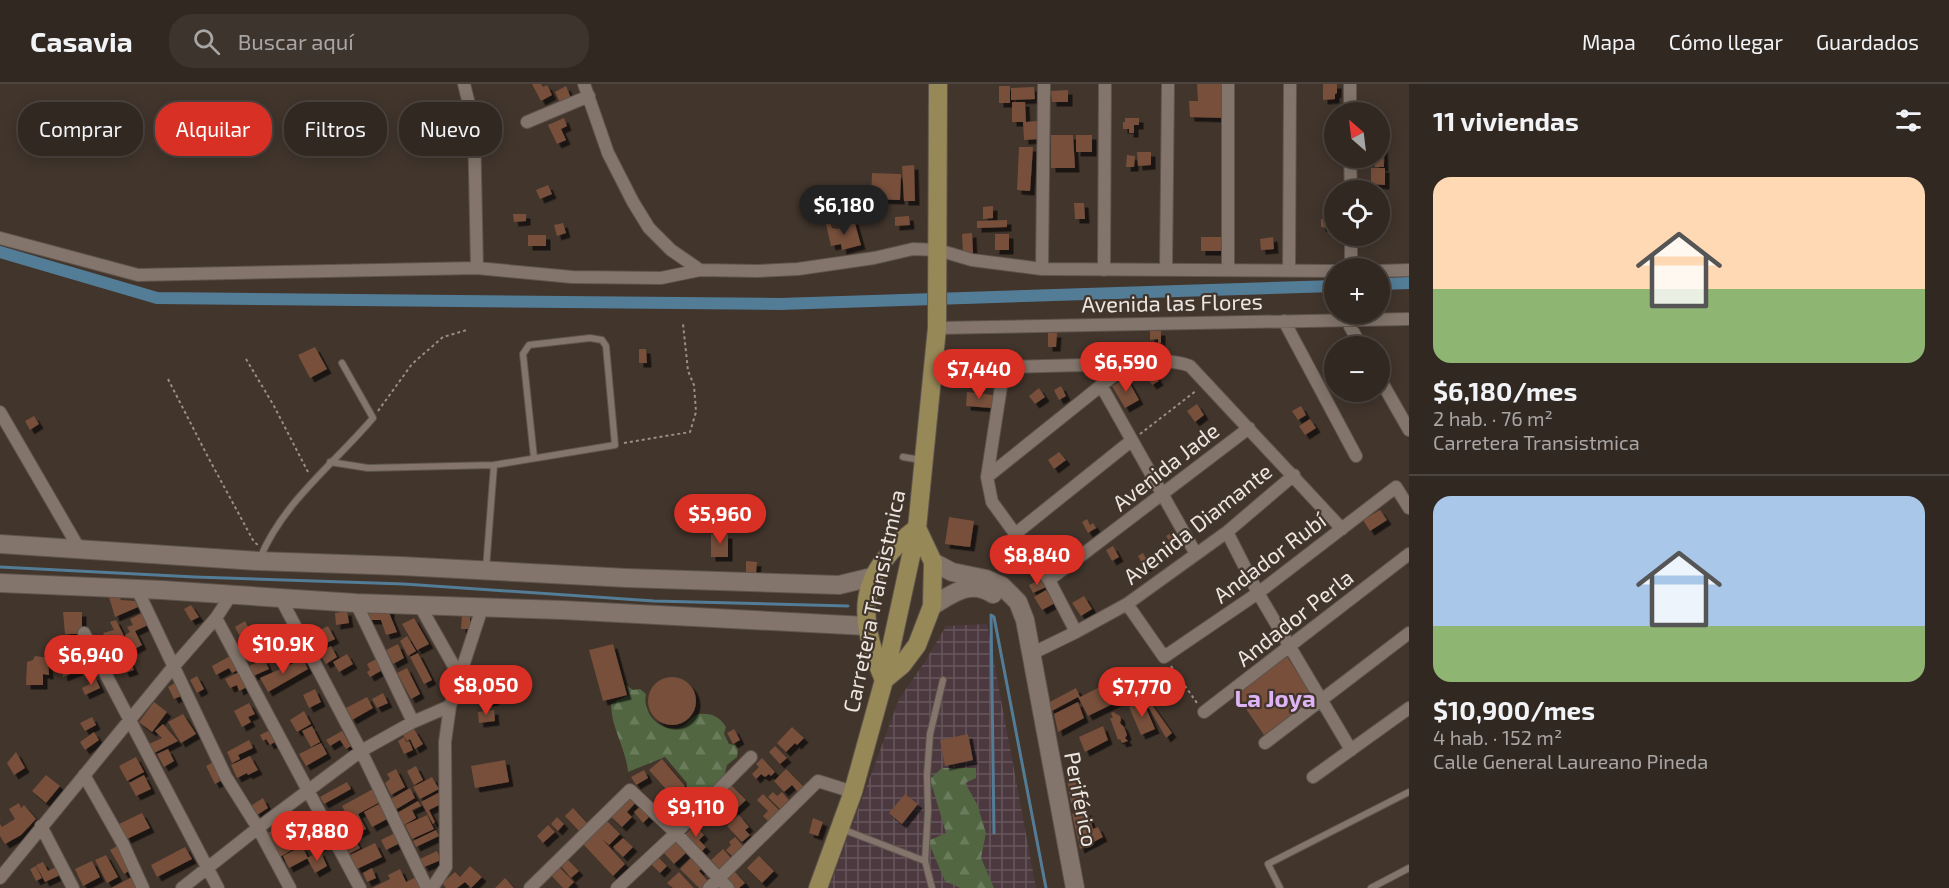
<!DOCTYPE html>
<html lang="es">
<meta charset="utf-8">
<style>
body{margin:0;font-family:"Exo 2",sans-serif;background:#3d342e;color:#f1f3f6;height:100vh;display:flex;flex-direction:column;font-size:22px;white-space:nowrap}
*{box-sizing:border-box;margin:0}
p{font-size:20px;color:#a8a6a5}
.icon{flex:none;width:33px;height:33px;fill:none;stroke:currentColor;stroke-width:2;stroke-linecap:round;stroke-linejoin:round}
.map{position:relative;flex:1;overflow:hidden}
.panel{display:flex;flex-direction:column;background:#312821;width:540px}
.panel>*{flex:none}
.banner{position:absolute;left:18px;top:18px;width:570px;height:54px;display:flex;gap:12px}
.needle{width:39px;rotate:332deg}
.tools{position:absolute;left:1324px;top:18px;display:grid;gap:12px}
.tools a{display:grid;place-items:center;width:66px;height:66px;border-radius:50%;background:#312821;box-shadow:0 3px 15px #0003,0 0 0 2px #4c443f;font-size:30px}
.price{position:absolute;translate:-50% -51px;padding:0 14px;border-radius:21px;background:#d93025;color:#fff;font-size:20px;line-height:39px;filter:drop-shadow(0 2px 3px #0008)}
.price::after{content:'';position:absolute;left:50%;top:36px;width:18px;height:14px;margin-left:-9px;background:inherit;clip-path:polygon(0 0,100% 0,50% 100%)}
.price.active{background:#222;color:#fff}
ul{padding:0;list-style:none}
li{display:grid;align-content:center;gap:12px;height:318px;padding:0 24px}
li+li{border-top:2px solid #4c443f}
li span{display:grid;place-items:center;height:186px;border-radius:18px;color:#555}
li>.icon{margin-inline-start:auto}
span .icon{width:108px;height:108px;fill:#fffc;stroke-width:1}
li b{font-size:26px}
h2{display:flex;justify-content:space-between;align-items:center;height:72px;padding:0 24px;font-size:26px}
.tag{padding:0 21px;border-radius:24px;background:#312821;box-shadow:0 3px 15px #0003,0 0 0 2px #4c443f;font-size:21px;line-height:54px}
.tag.active{background:#d93025;color:#fff}
header{display:flex;align-items:center;gap:36px;box-sizing:border-box;height:84px;padding:0 30px;background:#312821;border-bottom:2px solid #4c443f}
header strong{font-size:28px}
nav{display:flex;gap:33px;margin-inline-start:auto;font-size:21px}
.search{width:420px;height:54px;background:#3d342e;display:flex;align-items:center;gap:15px;box-sizing:border-box;padding:0 21px;border-radius:24px;color:#a8a6a5;font-size:22px}
main{display:flex;flex:1;min-height:0}
.map>svg:first-child{display:block}
.industrial{fill:url(#industrial-grid)}
.forest{fill:url(#forest-firs)}
.lines{fill:none;stroke-linecap:round;stroke-linejoin:round}
.stream{stroke:#537c97;stroke-width:3}
.canal{stroke:#537c97;stroke-width:12}
.building{fill:#774f3b;filter:url(#shadow)}
.lane-casing{stroke:#5e544d;stroke-width:8}
.street-casing{stroke:#5e544d;stroke-width:14}
.secondary-casing{stroke:#5e544d;stroke-width:20}
.primary-casing{stroke:#5e544d;stroke-width:20}
.path{stroke:#998f88;stroke-width:2;stroke-dasharray:3 3;stroke-linecap:butt}
.lane{stroke:#83756b;stroke-width:6}
.street{stroke:#83756b;stroke-width:12}
.secondary{stroke:#83756b;stroke-width:18}
.primary{stroke:#978858;stroke-width:18}
.labels{text-anchor:middle;dominant-baseline:central;stroke-width:4.5;stroke-linejoin:round;paint-order:stroke}
.street-label{font-size:22px;fill:#ede5e0;stroke:#41352c}
.neighbourhood-label{font-size:24px;font-weight:bold;fill:#deb4f5;stroke:#41352c}
</style>
<header>
<strong>Casavia</strong>
<div class="search"><svg class="icon" aria-label="search" viewBox="0 0 24 24"><circle cx="10" cy="10" r="6"/><path d="M15 15l6 6"/></svg>Buscar aquí</div>
<nav><a>Mapa</a><a>Cómo llegar</a><a>Guardados</a></nav>
</header>
<main>
<div class="map">
<svg width="1409" height="804" viewBox="0 0 1409 804">
<defs>
<pattern id="industrial-grid" width="8" height="8" patternUnits="userSpaceOnUse" patternTransform="scale(1.5)"><rect width="8" height="8" fill="#4c3940"/><path d="M0 4h8M4 0v8" fill="none" stroke="#66565b"/></pattern>
<pattern id="forest-firs" width="22" height="20" patternUnits="userSpaceOnUse" patternTransform="scale(1.5)"><rect width="22" height="20" fill="#516641"/><path d="M5 1l3.5 6h-7zM16 11l3.5 6h-7z" fill="#6a7c5c"/></pattern>
<filter id="shadow"><feDropShadow dx="4.5" dy="4.5" stdDeviation="0" flood-color="#0009"/></filter>
</defs>
<rect width="100%" height="100%" fill="#41352c"/>
<path class="industrial" d="M987,540l49,264h-207l70,-189 25,-36 22,-37z"/>
<path class="forest" d="M626,601l7,5 7,-1 6,5c-4,18 13,38 32,34 9,-2 13,-11 20,-14 13,-1 21,2 28,13l-2,7 5,10 6,1 3,4 -1,8 -10,8 -3,12 -18,20 -13,4 -7,-4 1,-14 -22,-26 -37,15c-2,-24 -17,-44 -17,-68l18,-9z
M942,684h34v10l-11,5 12,21 9,29 -5,25 13,30h-34l-15,-7 -17,-40 18,-8 -16,-54z"/>
<g class="lines">
<path class="stream" d="M0,483l195,10 209,7 250,17 194,5
M994,749l-3,-218 3,2 52,271"/>
<path class="canal" d="M0,168l157,46 623,6 555,-18
M1380,200l29,-1"/>
</g>
<path class="building" d="M532,0h9l2,3 4,-2 5,10 -11,6z
M1197,0h27l1,34 -35,-1 -1,-16h9z
M1323,0h14v9l-2,1v5l-12,1z
M566,2l5,12 -11,5 -5,-11z
M999,2h11v17h-11z
M1034,3l1,12 -24,1v-12z
M1068,6v12h-16l-1,-11z
M1012,18h13l1,20 11,-1 1,18 -14,1 -1,-18h-11z
M564,34l3,8 -6,3 5,11 -9,4 -9,-19z
M1125,34h14v7h-5v8h-5v-4h-6v-7h2z
M1051,51h22l2,33h-24z
M1076,51h16v17h-16z
M1380,58h3l1,25h-9l-1,-9h6z
M1019,63h14l-3,44 -13,-1z
M1137,68h14v13l-13,1z
M1127,71l8,1 -1,11h-8z
M914,81l1,36h-11l-2,-35z
M1371,84h14v17l-14,-1z
M872,89l29,1 -1,26 -29,-1z
M548,101l4,9 -12,5 -4,-9z
M1074,119h10l1,16h-10z
M993,122v12l-10,1v-12z
M513,130h13v7l-12,1z
M909,132l1,9 -15,1v-9z
M1321,135h14v9l-14,-1z
M854,136l7,25 -19,5 -1,-6 -10,2 -5,-22 4,-1 2,5 5,1 12,-3 -1,-5z
M1007,136v7l-30,1v-7z
M563,139l3,10 -9,3 -3,-11z
M972,149l1,20h-10l-1,-19z
M995,150h14v16h-14z
M528,151h18v11h-18z
M1201,153h23v14h-23z
M1273,153l1,12 -13,1 -1,-11z
M1150,247h11v12h-3v-4l-8,1z
M1048,249h9l-1,14h-8z
M1128,261l14,2 -1,9 -14,-2z
M315,263l12,22 -17,9 -12,-23z
M639,265h7l1,14h-8z
M1151,284l8,13 -7,4 -8,-13z
M1127,294l12,22 -14,8 -13,-22z
M1061,302l5,10 -7,4 -5,-10z
M1039,304l6,9 -10,7 -6,-8z
M967,308l26,3 -1,13 -26,-2z
M1197,320l7,11 -9,7 -8,-11z
M1301,322l5,9 -8,5 -6,-9z
M34,332l5,8 -9,6 -5,-9z
M1310,335l6,9 -11,7 -6,-9z
M1059,368l7,8 -12,9 -6,-9z
M1380,426l7,10 -17,11 -7,-11z
M949,433l25,4 -4,26 -25,-3z
M1087,435l3,6 3,-2 3,5 -8,5 -6,-11z
M1174,447l6,9 -8,5 -6,-9z
M711,450h17v23h-17z
M1113,462l6,11 -7,4 -6,-11z
M1143,469l7,12 -5,3 -7,-12z
M746,477l11,1 -1,11 -10,-1z
M1040,496l6,7 -13,6 -4,-8z
M1046,506l9,13 -13,7 -8,-13z
M119,512l2,4 14,1 3,6 -23,10 -6,-20z
M1084,512l8,13 -11,7 -9,-13z
M191,521l8,12 -8,4 -7,-12z
M366,524h24v7l7,17 -11,3 -5,-15h-15z
M347,527l2,12 -13,2 -1,-12z
M63,528h19v22h-17z
M142,529l6,12 -13,6 7,14 -9,5 -8,-15 5,-3 -3,-5 6,-2 -3,-6z
M462,530l8,1v14h-9z
M414,534l15,26 -12,6 -15,-26z
M116,536l8,16 -16,7 -5,-10 11,-3 -4,-8z
M245,537l4,8 -10,6 -4,-8z
M328,542l7,13 -13,6 -6,-13z
M407,552l9,15 -8,5 -8,-15z
M261,555l7,13 -18,10 -7,-13z
M297,556l7,13 -21,11 -7,-13z
M398,560l6,14 -11,6 -7,-14z
M613,560l14,51 -24,6 -14,-51z
M76,561l1,13 8,-4 5,9 -12,6v2l-15,6 -2,-24z
M331,562l6,11 -11,7 -7,-11z
M418,569l14,27 -8,4 -14,-27z
M347,570l6,10 -14,8 -6,-10z
M127,571l7,15 -9,3 -4,-9 -8,4 -2,-6z
M232,571l7,14 -7,4 -3,-5 -13,7 -4,-9z
M1286,571l28,43 -50,37 -29,-42z
M35,572l13,2 1,17 -6,-1v11h-17l1,-23 6,-2z
M380,573l6,11 -16,9 -3,-5 3,-2 -3,-6z
M264,575l5,10 -16,7 -4,-10z
M303,575l5,10 -40,23 -8,-14z
M407,584l13,26 -9,5 -14,-26z
M241,587l8,15 -10,5 -2,-6 -7,3 -5,-9z
M94,591l6,13 -15,7 -3,-7 8,-4 -2,-6z
M197,592l7,13 -7,4 -7,-13z
M1122,592l9,19 -43,21 -10,-19 -28,15 -2,-9 28,-15 4,9z
M648 617a24 24 0 1 1 48 0a24 24 0 1 1-48 0Z
M175,599l6,13 -7,3 -6,-12z
M493,601l2,16 -12,2 -1,-5 -2,1 -2,-9 6,-1v-2z
M315,605l6,13 -12,6 -6,-13z
M383,609l5,10 -11,5 -5,-9z
M367,613l6,11 -21,12 -6,-12z
M1148,615l24,34 -6,5 -21,-37z
M1143,617l12,28 -14,6 -12,-28z
M154,618l13,10 -15,20 -13,-10z
M1078,618l6,16 -26,14 -4,-18z
M249,619l6,11 -7,3 3,5 -9,5 -8,-16z
M494,626l1,11 -16,2 -1,-11z
M304,627l7,13 -14,8 -7,-12z
M1113,628l7,4 1,4 -1,3 4,4 3,8 -2,3 3,3 -6,2 -2,-4 -2,1 -8,-22h3l-2,-5z
M183,630l13,20 -15,9 -13,-21z
M92,633l4,8 -11,6 -5,-8z
M163,640l15,17 -24,12 -5,-9 13,-6 -7,-7z
M312,642l8,16 -9,5 -9,-16z
M1103,642l5,14 -23,12 -6,-15z
M792,643l12,11 -7,7 -2,-2 -9,9 -9,-9z
M414,645l9,15 -8,5 -5,-10 -3,2 -4,-6z
M734,645l6,11 -7,4 -6,-11z
M268,647l7,11 -5,3 -4,-6 -3,2 -3,-6z
M342,647l9,15 -5,3 -6,-9 -10,6 -4,-6z
M94,648l5,8 -14,10 -5,-8z
M968,650l5,26 -28,6 -5,-26z
M404,653l2,5 3,-1 4,9 -9,4 -6,-13z
M249,656l4,8 -15,7 2,4 -8,4 -5,-11z
M321,659l6,11 -21,12 -7,-12z
M775,662l12,12 -7,6 -11,-12z
M168,665l6,12 -10,6 -7,-13z
M16,668l9,16 -11,7 -7,-12z
M250,672l8,14 -10,5 -1,-2 -10,5 -6,-13z
M136,673l8,15 -17,9 -8,-15z
M762,674l13,14 -4,4 -2,-2 -4,3 -4,-3 -5,5 -4,-5 7,-7 -3,-3z
M662,675l23,27 -13,10 -23,-26z
M505,676l4,22 -34,6 -4,-22z
M215,677l9,18 -9,5 -9,-18z
M416,682l7,14 -9,5 -7,-14z
M396,685l9,18 -14,8 -6,-12 5,-4 -3,-5z
M786,685l17,17 -5,6 -6,-7 -8,7 -10,-11z
M644,686l4,8 -12,7 -5,-8z
M46,691l14,11 -14,17 -14,-12z
M144,691l7,14 -15,7 -7,-13z
M432,693l7,12 -19,10 -7,-12z
M1075,695l2,8 5,-1 2,14 -13,3 -4,-23z
M347,698l4,7 -27,15 -4,-7z
M731,701l15,15 -12,11 -7,-7 5,-5 -8,-7z
M410,704l5,10 -20,12 -6,-10z
M373,705l7,13 -22,12 8,15 -15,8 -8,-15 6,-3 -7,-13z
M440,708l5,10 -16,8 6,12 -2,2 -12,-22z
M630,708l8,8 -11,12 5,5 -10,10 -14,-13z
M773,708l4,4 5,-4 7,8 -9,9 -12,-12z
M763,710l19,19 -11,11 -8,-8 5,-5 -11,-11z
M905,710l13,10 -16,20 -13,-11z
M684,712l11,9 -5,5 -10,-9z
M263,714l5,10 -11,7 -5,-10z
M720,716l10,11 -10,10 -10,-11z
M418,717l3,5 -9,4 4,8 -12,7 -7,-12z
M675,717l11,10 -5,5 -11,-10z
M19,719l2,5 3,-3 12,14 -15,16 -16,9 -5,-8v-12l2,3 13,-8 -6,-10z
M379,720l8,15 -15,8 -8,-15z
M642,721l9,10 -8,8 -9,-11z
M573,724l14,15 -8,8 -14,-15z
M1087,727l6,18 5,-2 5,10 -23,12 -8,-35z
M142,729l8,15 -23,11 -8,-15z
M427,731l7,14 -22,10 -7,-14z
M739,731l10,12 -4,3 5,5 -8,7 -15,-16z
M297,732l13,23 -30,18 -14,-23z
M557,733l7,7 -6,7 -7,-7z
M813,734l10,4 -5,14 -9,-3z
M606,736l14,14 -11,11 -7,-6 23,25 -12,12 -31,-33z
M548,741l7,7 -12,11 -6,-7z
M695,741l9,10 -5,5 7,7 -5,5 -16,-17z
M436,746l3,6 -23,11 -3,-6z
M395,749l5,10 -14,7 -5,-10z
M325,752l3,7 -10,5 -4,-6z
M735,753l9,10 -11,10 -7,-7 5,-5 -2,-3z
M354,754l6,10 -11,6 -5,-10z
M623,754l10,9 -10,10 -10,-10z
M676,757l11,11 -13,12 -10,-11z
M375,759l7,14 -25,12 -7,-14z
M119,761l13,24 -8,5 -14,-24z
M302,762l6,12 -19,10 -6,-12z
M185,763l7,12 -35,18 -6,-12z
M723,765l8,9 -12,11 -8,-9z
M320,767l7,15 -12,7 -8,-15z
M437,767l4,9 -17,7 -4,-8z
M106,771l12,22 -11,6 -12,-23z
M656,771l11,11 -7,7 -11,-11z
M759,772l15,15 -12,12 -15,-15z
M691,774l11,10 -3,3 10,11 -6,6h-4l-19,-19z
M568,776l11,11 -8,7 -10,-12z
M92,777l8,16 -17,9 -8,-17z
M43,778l5,9 8,-4 4,8 -15,7 -9,-17z
M36,782l6,12 -6,3 -6,-12z
M470,782l12,11 -11,11 -6,-6 -8,6h-11l-4,-5 13,-11 5,5z
M558,782l16,16 -6,6h-5l-13,-14z
M372,784l4,10 -9,4 -4,-9z
M400,785l6,13 12,-6 5,12h-51l18,-9 -2,-4z
M734,787l11,12 -6,5h-5l-9,-9z
M679,788l15,16h-21l-6,-5z
M134,792l6,12h-29z
M505,794l9,10h-19z"/>
<g class="lines">
<g class="lane-casing">
<path id="lane" d="M903,373l18,3
M330,378l38,6 126,-3 121,-20 -9,-99 -4,-6 -12,-2 -61,7 -6,9 11,104
M260,474c24,-57 74,-94 113,-140l-31,-55
M486,485l8,-104
M842,745l83,32 7,27
M925,777l3,-50 -1,-36 3,-41 13,-54
M1280,804l-12,-24 141,-72
M1371,804l38,-20"/>
</g>
<g class="street-casing">
<path id="street" d="M464,0l10,40 3,144
M584,0l24,69 25,49 16,26 22,22 29,20
M1350,0v28
M527,38l62,-26
M1350,74l1,32
M1351,152v32
M0,154l138,37 339,-7 95,9 89,1 39,-8 57,1 41,-2 76,-11 39,-9 25,1 34,10 70,9 293,2
M1042,185l2,-185
M1166,185l2,-185
M1104,186l1,-186
M1228,186v-186
M1289,186l1,-186
M1380,187l29,-1
M1284,237l72,135
M1347,237l14,25
M937,244l472,-9
M1380,295l29,51
M1102,303l94,167
M0,328l80,138
M987,393l141,-113
M1227,448l31,61 93,157
M1015,450l116,-93
M1049,496l200,-152
M137,505l89,188 32,51 32,60
M281,515l80,152 66,137
M356,519l57,119
M1127,520l37,53 94,-64 138,-106 13,21
M420,522l40,71
M216,534l144,270
M1076,548l-27,-52 -57,-78 -5,-25 17,-110c41,-1 81,-2 122,-3 22,-1 43,-6 64,2l152,163
M84,549l134,255
M1031,570l45,-22 51,-28 100,-72 67,-57
M1204,628l205,-158
M1265,659l144,-110
M84,691l39,69 20,44
M1313,693l96,-69
M41,742l32,62
M0,794l174,-212 42,-48 15,-23
M182,804l76,-60 103,-77 52,-29 37,-16
M432,804l14,-21 -1,-125 5,-36 32,-98
M530,804l100,-98 46,43 52,55
M617,804l59,-55 75,-76
M709,804l109,-107 35,11"/>
</g>
<g class="secondary-casing">
<path id="secondary" d="M0,460l258,17 143,5 226,12 212,7 33,-8
M933,478l19,10 34,7 16,7 16,16 7,18 50,268
M0,499l162,7 194,13 206,7 304,16
M932,522c20,-12 38,-27 61,-12"/>
</g>
<g class="primary-casing">
<path id="primary" d="M917,444l16,34 -1,44 -15,39 -15,20 -18,15c-28,-65 -27,-107 33,-152z
M818,804l35,-96 31,-112 33,-152 20,-200 1,-244"/>
</g>
<path class="path" d="M246,275l28,47 35,68
M168,295l40,78 46,85 4,3
M378,327l34,-47 31,-27 24,-7
M1140,350l57,-44
M624,359l66,-11 6,-20 -2,-27 -6,-14 -5,-47
M1171,582l26,37"/>
<use href="#lane" class="lane"/>
<use href="#street" class="street"/>
<use href="#secondary" class="secondary"/>
<use href="#primary" class="primary"/>
</g>
<g class="labels">
<g class="street-label">
<text transform="translate(1172 218) rotate(-1)">Avenida las Flores</text>
<text transform="translate(1165 382) rotate(-38)">Avenida Jade</text>
<text transform="translate(1197 439) rotate(-38)">Avenida Diamante</text>
<text transform="translate(1269 473) rotate(-37)">Andador Rubí</text>
<text transform="translate(873 517) rotate(-78)">Carretera Transistmica</text>
<text transform="translate(1294 533) rotate(-38)">Andador Perla</text>
<text transform="translate(1082 715) rotate(79)">Periférico</text>
</g>
<g class="neighbourhood-label">
<text x="1275" y="613">La Joya</text>
</g>
</g>
</svg>
<div class="tools">
<a><svg class="needle" viewBox="-14 -14 28 28"><path d="M0-13l5 13h-10z" fill="#e53935"/><path d="M0 13l5-13h-10z" fill="#a8a6a5"/></svg></a>
<a><svg class="icon" aria-label="locate" viewBox="0 0 24 24"><circle cx="12" cy="12" r="6"/><path d="M12 2v4M12 18v4M2 12h4M18 12h4"/></svg></a>
<a>+</a>
<a>−</a>
</div>
<b class="price active" style="left:844px;top:152px">$6,180</b>
<b class="price" style="left:1126px;top:309px">$6,590</b>
<b class="price" style="left:979px;top:316px">$7,440</b>
<b class="price" style="left:720px;top:461px">$5,960</b>
<b class="price" style="left:1037px;top:502px">$8,840</b>
<b class="price" style="left:283px;top:591px">$10.9K</b>
<b class="price" style="left:91px;top:602px">$6,940</b>
<b class="price" style="left:486px;top:632px">$8,050</b>
<b class="price" style="left:1142px;top:634px">$7,770</b>
<b class="price" style="left:696px;top:754px">$9,110</b>
<b class="price" style="left:317px;top:778px">$7,880</b>
<div class="banner">
<a class="tag">Comprar</a>
<a class="tag active">Alquilar</a>
<a class="tag">Filtros</a>
<a class="tag">Nuevo</a>
</div>
</div>
<section class="panel">
<h2>11 viviendas<svg class="icon" aria-label="filters" viewBox="0 0 24 24"><path d="M4 7h16M4 17h16"/><circle cx="9" cy="7" r="2"/><circle cx="15" cy="17" r="2"/></svg></h2>
<ul>
<li><span style="background:linear-gradient(#ffd9b3 60%,#8fb573 0)"><svg class="icon" aria-label="home" viewBox="0 0 24 24"><path d="M3 11l9-7 9 7M6 9v11h12V9"/></svg></span><div><b>$6,180/mes</b><p>2 hab. · 76 m²</p><p>Carretera Transistmica</p></div></li>
<li><span style="background:linear-gradient(#a9c7e8 70%,#8fb573 0)"><svg class="icon" aria-label="home" viewBox="0 0 24 24"><path d="M3 11l9-7 9 7M6 9v11h12V9"/></svg></span><div><b>$10,900/mes</b><p>4 hab. · 152 m²</p><p>Calle General Laureano Pineda</p></div></li>
</ul>
</section>
</main>
